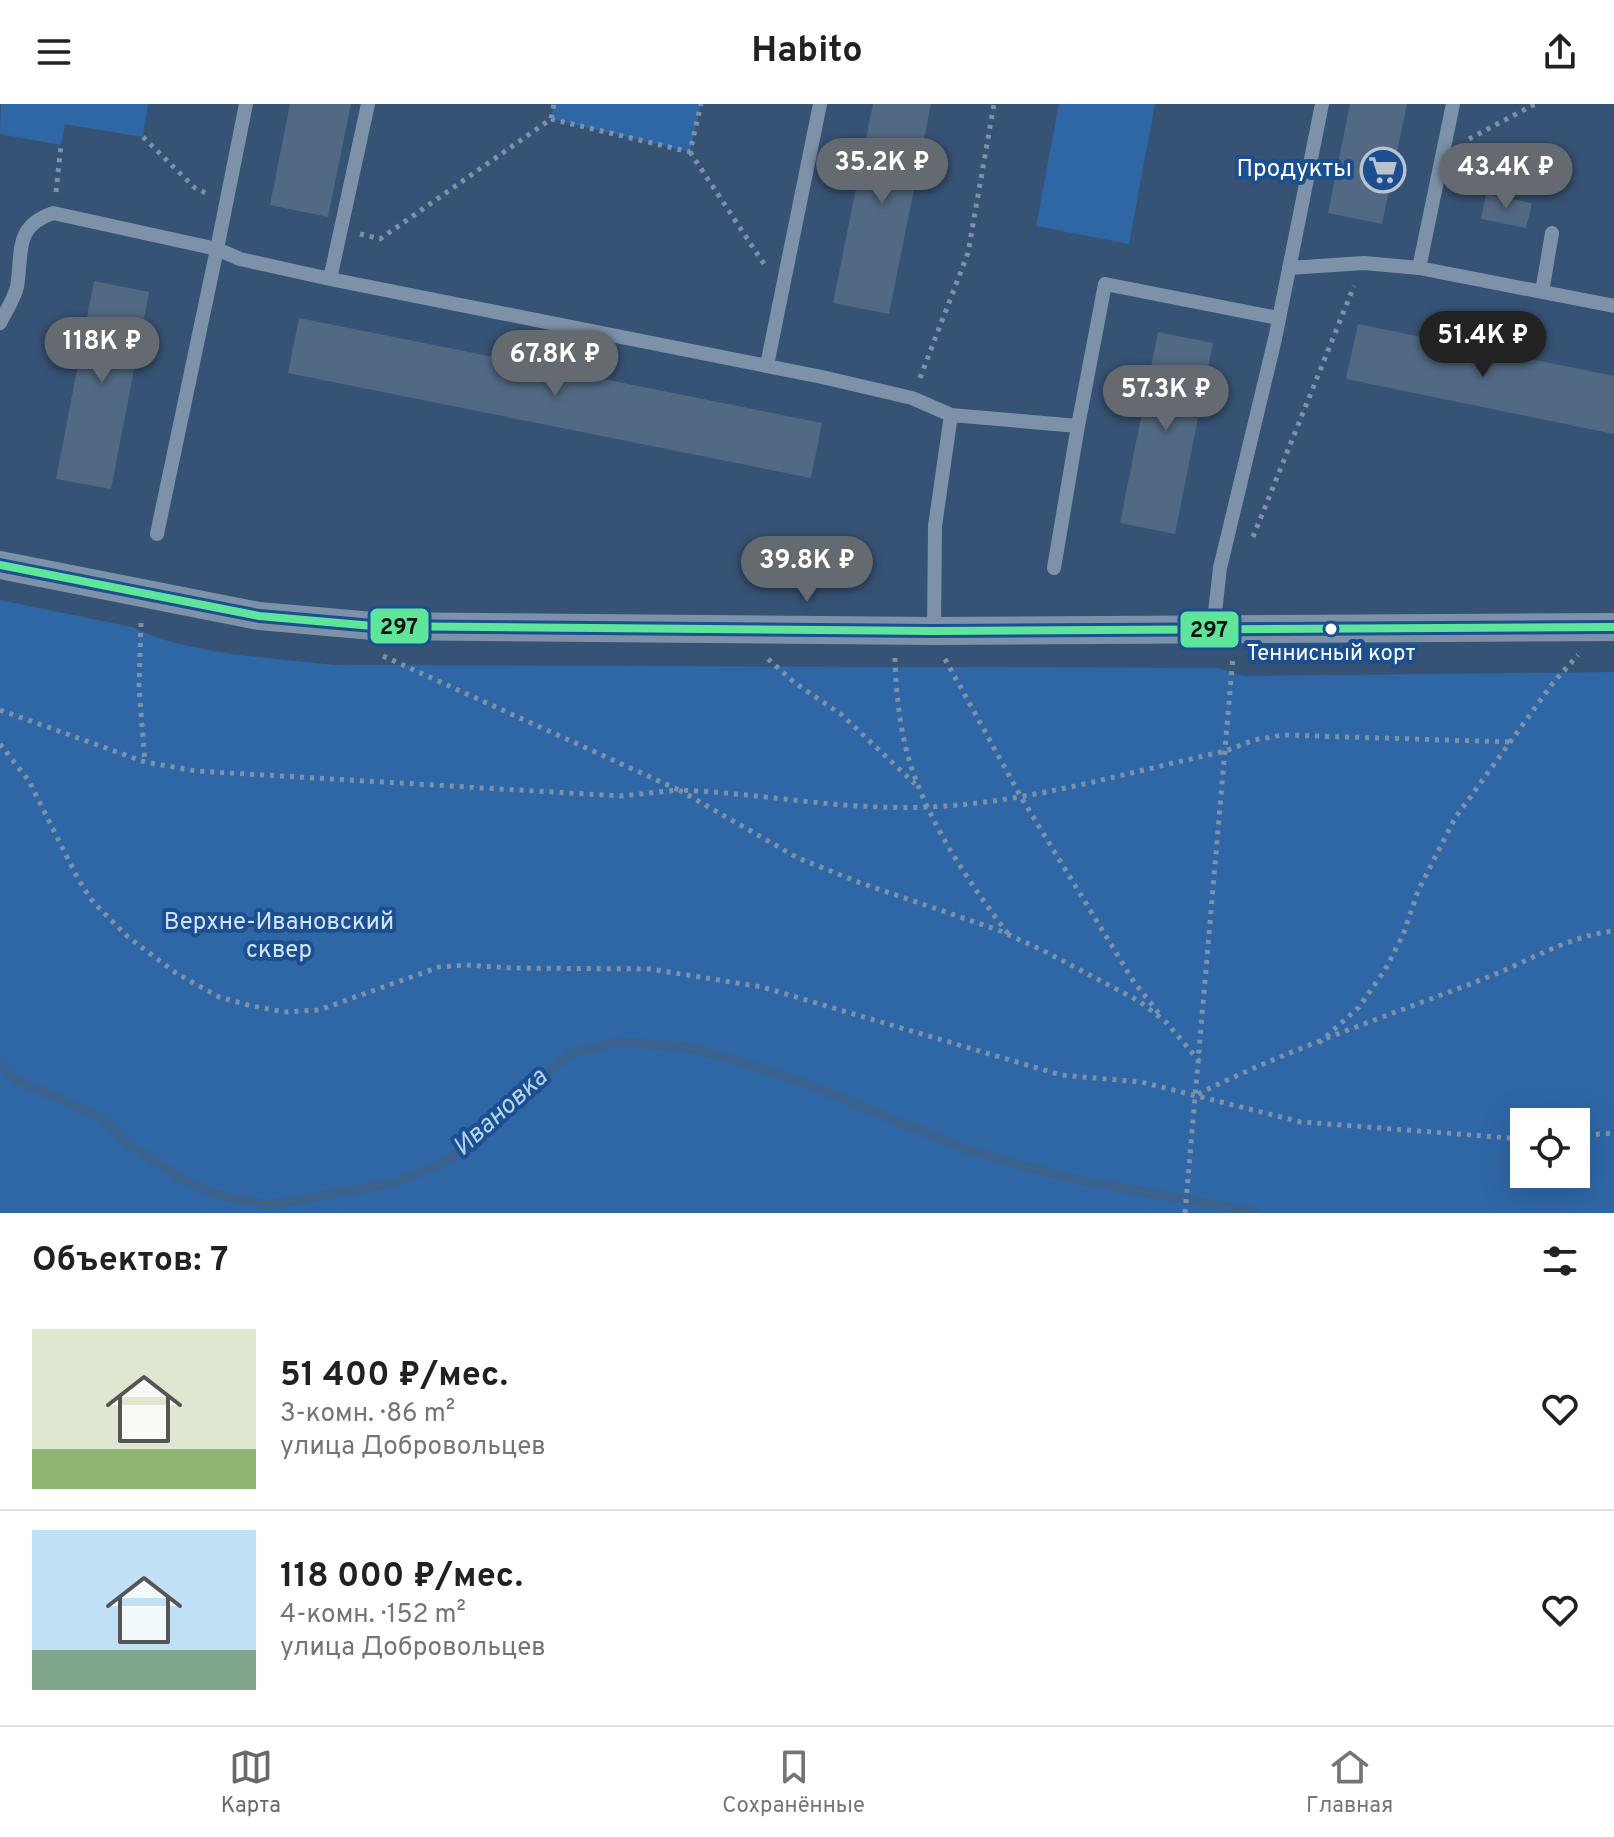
<!DOCTYPE html>
<html lang="ru">
<meta charset="utf-8">
<style>
body{margin:0;font-family:Overpass,sans-serif;background:#f6f6f6;color:#202124;height:100vh;display:flex;flex-direction:column;font-size:30px;white-space:nowrap}
*{box-sizing:border-box;margin:0}
p{font-size:26px;color:#757577}
.icon{flex:none;width:44px;height:44px;fill:none;stroke:currentColor;stroke-width:2;stroke-linecap:round;stroke-linejoin:round}
.map{position:relative;height:1109px;overflow:hidden}
.side{display:flex;flex-direction:column;background:#fff;flex:1}
.side>*{flex:none}
.tools{position:absolute;left:1510px;top:1004px;display:grid;gap:16px}
.tools a{display:grid;place-items:center;width:80px;height:80px;border-radius:0px;background:#fff;box-shadow:0 8px 32px #0002;font-size:40px}
.price{position:absolute;translate:-50% -68px;padding:0 18px;border-radius:28px;background:#656970;color:#fff;font-size:26px;line-height:52px;filter:drop-shadow(0 2px 4px #0008)}
.price::after{content:'';position:absolute;left:50%;top:48px;width:24px;height:18px;margin-left:-12px;background:inherit;clip-path:polygon(0 0,100% 0,50% 100%)}
.price.selected{background:#222;color:#fff}
ul{padding:0;list-style:none}
li{display:flex;align-items:center;gap:24px;height:200px;padding:0 32px}
li+li{border-top:2px solid #e0e0e0}
li span{display:grid;place-items:center;flex:none;width:224px;height:160px;border-radius:0px;color:#555}
li>.icon{margin-inline-start:auto}
span .icon{width:96px;height:96px;fill:#fffc;stroke-width:1}
li b{font-size:34px}
h2{display:flex;justify-content:space-between;align-items:center;height:96px;padding:0 32px;font-size:34px}
header{display:flex;justify-content:space-between;align-items:center;height:104px;padding:0 32px;background:#fff;font-size:36px;font-weight:700}
.dock{display:flex;justify-content:space-around;align-items:center;height:112px;border-top:2px solid #e0e0e0;background:#fff;font-size:22px;color:#757577}
.dock a{display:grid;justify-items:center;gap:4px}
.dock .selected{color:#656970}
.map>svg:first-child{display:block}
.green{fill:#2f66a5;fill-rule:evenodd}
.lines{fill:none;stroke-linecap:round;stroke-linejoin:round}
.stream{stroke:#3b618d;stroke-width:9}
.building{fill:#526984}
.path{stroke:#7d92a8;stroke-width:5;stroke-dasharray:4 6;stroke-linecap:butt}
.lane{stroke:#7d92a8;stroke-width:14}
.street{stroke:#7d92a8;stroke-width:28}
.bus-1-casing{stroke:#1b4f8f;stroke-width:14}
.bus-1{stroke:#5ee59b;stroke-width:8}
.bus-dot{fill:#fff;stroke:#1b4f8f;stroke-width:3}
.labels{text-anchor:middle;dominant-baseline:central;stroke-width:8;stroke-linejoin:round;paint-order:stroke}
.bus-label{font-size:22px;fill:#fff;stroke:#1b4f8f}
.poi-label{font-size:24px;fill:#fff;stroke:#1b4f8f;text-anchor:end}
.park-label{font-size:24px;fill:#cfe3fa;stroke:#1b4f8f}
.water-label{font-size:26px;font-style:italic;fill:#b5d3f5;stroke:#1b4f8f}
.line-badge{stroke:#1b4f8f;stroke-width:3}
.pale-badge-label{font-size:22px;text-anchor:middle;font-weight:bold;fill:#111}
</style>
<header><svg class="icon" aria-label="menu" viewBox="0 0 24 24"><path d="M4 6h16M4 12h16M4 18h16"/></svg>Habito<svg class="icon" aria-label="share" viewBox="0 0 24 24"><path d="M12 15V3M7 8l5-5 5 5M5 13v7h14v-7"/></svg></header>
<div class="map">
<svg width="1614" height="1109" viewBox="0 0 1614 1109">
<rect width="100%" height="100%" fill="#365274"/>
<path class="green" d="M1,0h147l-5,33 -78,-13 -4,21 -61,-11z
M554,0h147l-11,48 -139,-33z
M1059,0h96l-26,140 -93,-18z
M0,496l132,27c53,27 142,31 203,38l884,3 24,8 371,-4v541h-1614zM1524,1018h52v52h-52z"/>
<g class="lines">
<path class="stream" d="M0,961l15,14 89,40 19,21 56,37 35,17 55,11 129,-23 55,-24 52,-54 65,-50 48,-12 68,5 59,16 67,23 158,65 103,28 185,34"/>
</g>
<path class="building" d="M290,0h61l-23,113 -58,-12z
M873,0h58l-42,210 -56,-11z
M1350,0h57l-25,120 -54,-11z
M1486,90l46,9 -6,25 -45,-9z
M94,177l55,11 -38,197 -55,-10z
M299,214l523,105 -11,55 -523,-105z
M1358,220l256,52v58l-268,-55z
M1158,228l55,11 -38,191 -55,-11z"/>
<g class="lines">
<path class="path" d="M551,15l139,33 11,-48
M143,33l52,51 13,6
M1469,35l66,-35
M690,48l74,112
M56,88l5,-47
M360,130l20,5 171,-120 3,-15
M920,274l48,-125 26,-149
M1253,433l101,-251
M141,519l-2,64 6,75
M383,552l296,134c83,3 165,21 249,17 100,-4 200,-35 298,-56l28,-11 29,-5 229,7
M895,554c1,40 6,84 21,122 21,56 57,108 93,155
M768,555l27,24 47,32 73,69
M945,555l76,138 113,185 27,34
M0,606l145,52 51,9 424,25 59,-6 119,68 60,24 140,48 46,21 95,50 28,22 33,39
M0,640l29,37 49,98 15,23 35,35 48,36 43,24 29,8 36,7 35,-2 120,-43 27,-2 45,3 139,1 112,18 299,88 80,7 160,40 223,17
M1319,939l40,-36 26,-37 18,-35 15,-44 37,-73 98,-135 25,-28
M1198,990c93,-46 193,-79 290,-117 41,-16 83,-42 126,-46
M1576,1032l38,-3
M1185,1109l48,-557"/>
<path class="lane" d="M246,0l-29,145 23,10 90,20 492,98 90,21 39,17 -16,111 -1,105
M1289,164l75,-5 55,5 195,38
M1419,164l34,-164
M330,175l38,-175
M1542,188l10,-59
M0,219c6,-12 14,-24 17,-36 6,-35 -4,-60 36,-74l164,36 -60,285
M767,261l53,-261
M951,311l127,11 27,-142 173,34
M1054,464l24,-142
M1213,526l7,-62 55,-229 47,-235"/>
<path class="street" d="M0,461l259,51 114,10 561,5 680,-4"/>
<g class="bus-1-casing">
<path id="bus-1" d="M0,461l259,51 114,10 561,5 680,-4"/>
</g>
<use href="#bus-1" class="bus-1"/>
</g>
<defs>
<g id="supermarket-ring" transform="scale(2.3)"><circle r="9.5" fill="#1b4f8f" stroke="#b9c2ce" stroke-width="1.5"/><path d="M-6-5.5h2.5l.6 2H6L4.5 2H-2.5L-4.4-4H-6ZM-1.5 3.2a1.3 1.3 0 1 0 .1 0ZM3 3.2a1.3 1.3 0 1 0 .1 0Z" fill="#b9c2ce"/></g>
</defs>
<g fill-rule="evenodd">
<use href="#supermarket-ring" x="1383" y="66"/>
</g>
<circle class="bus-dot" cx="1331" cy="525" r="7"/>
<g class="labels">
<g class="bus-label">
<text x="1331" y="550">Теннисный корт</text>
</g>
<g class="poi-label">
<text x="1352" y="66">Продукты</text>
</g>
<g class="park-label">
<text x="279" y="819">Верхне-Ивановский<tspan x="279" dy="28">сквер</tspan></text>
</g>
<g class="water-label">
<text transform="translate(501 1009) rotate(-42)">Ивановка</text>
</g>
</g>
<g class="line-badge">
<rect x="369" y="503" width="61" height="38" rx="8" fill="#5ee59b"/>
<rect x="1179" y="506" width="61" height="39" rx="8" fill="#5ee59b"/>
</g>
<g class="pale-badge-label">
<text x="399" y="530">297</text>
<text x="1209" y="533">297</text>
</g>
</svg>
<div class="tools">
<a><svg class="icon" aria-label="locate" viewBox="0 0 24 24"><circle cx="12" cy="12" r="6"/><path d="M12 2v4M12 18v4M2 12h4M18 12h4"/></svg></a>
</div>
<b class="price" style="left:882px;top:102px">35.2K ₽</b>
<b class="price" style="left:1506px;top:107px">43.4K ₽</b>
<b class="price selected" style="left:1483px;top:275px">51.4K ₽</b>
<b class="price" style="left:102px;top:281px">118K ₽</b>
<b class="price" style="left:555px;top:294px">67.8K ₽</b>
<b class="price" style="left:1166px;top:329px">57.3K ₽</b>
<b class="price" style="left:807px;top:500px">39.8K ₽</b>
</div>
<section class="side">
<h2>Объектов: 7<svg class="icon" aria-label="filters" viewBox="0 0 24 24"><path d="M4 7h16M4 17h16"/><circle cx="9" cy="7" r="2"/><circle cx="15" cy="17" r="2"/></svg></h2>
<ul>
<li><span style="background:linear-gradient(#dfe7d0 75%,#8fb573 0)"><svg class="icon" aria-label="home" viewBox="0 0 24 24"><path d="M3 11l9-7 9 7M6 9v11h12V9"/></svg></span><div><b>51 400 ₽/мес.</b><p>3-комн. · 86 m²</p><p>улица Добровольцев</p></div><svg class="icon" aria-label="heart" viewBox="0 0 24 24"><path d="M12 20l-8-8c-3-5 5-10 8-4 3-6 11-1 8 4z"/></svg></li>
<li><span style="background:linear-gradient(#bfe0f5 75%,#7fa58c 0)"><svg class="icon" aria-label="home" viewBox="0 0 24 24"><path d="M3 11l9-7 9 7M6 9v11h12V9"/></svg></span><div><b>118 000 ₽/мес.</b><p>4-комн. · 152 m²</p><p>улица Добровольцев</p></div><svg class="icon" aria-label="heart" viewBox="0 0 24 24"><path d="M12 20l-8-8c-3-5 5-10 8-4 3-6 11-1 8 4z"/></svg></li>
</ul>
</section>
<nav class="dock">
<a class="selected"><svg class="icon" aria-label="map" viewBox="0 0 24 24"><path d="M3 6l6-2 6 2 6-2v14l-6 2-6-2-6 2zM9 4v14M15 6v14"/></svg>Карта</a>
<a><svg class="icon" aria-label="saved" viewBox="0 0 24 24"><path d="M7 4h10v16l-5-4-5 4z"/></svg>Сохранённые</a>
<a><svg class="icon" aria-label="home" viewBox="0 0 24 24"><path d="M3 11l9-7 9 7M6 9v11h12V9"/></svg>Главная</a>
</nav>
